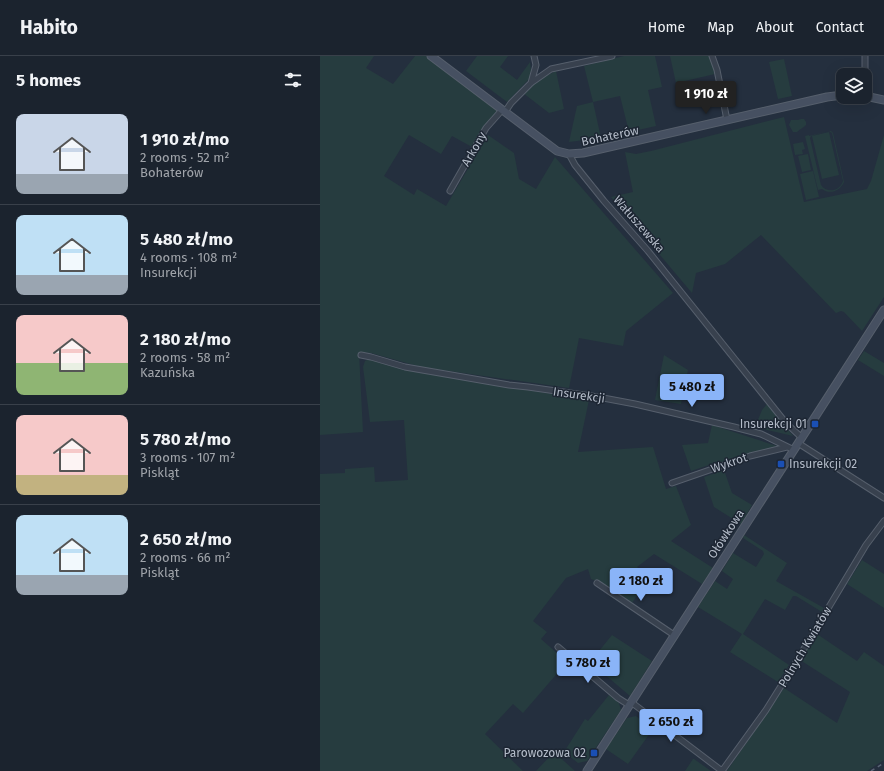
<!DOCTYPE html>
<meta charset="utf-8">
<style>
body{margin:0;font-family:"Fira Sans",sans-serif;background:#282f3a;color:#f1f3f6;height:100vh;display:flex;flex-direction:column;font-size:15px;white-space:nowrap}
*{box-sizing:border-box;margin:0}
p{font-size:13px;color:#a0a4aa}
.icon{flex:none;width:22px;height:22px;fill:none;stroke:currentColor;stroke-width:2;stroke-linecap:round;stroke-linejoin:round}
.map{position:relative;flex:1;overflow:hidden}
.side{display:flex;flex-direction:column;background:#1b232e;width:320px}
.side>*{flex:none}
.fabs{position:absolute;left:516px;top:12px;display:grid;gap:8px}
.fabs a{display:grid;place-items:center;width:36px;height:36px;border-radius:8px;background:#1b232e;box-shadow:0 4px 16px #0002,0 0 0 1px #39404a;font-size:20px}
.price{position:absolute;translate:-50% -34px;padding:0 9px;border-radius:4px;background:#8ab4f8;color:#111;font-size:13px;line-height:26px;filter:drop-shadow(0 1px 2px #0008)}
.price::after{content:'';position:absolute;left:50%;top:24px;width:12px;height:9px;margin-left:-6px;background:inherit;clip-path:polygon(0 0,100% 0,50% 100%)}
.price.selected{background:#222;color:#fff}
ul{padding:0;list-style:none}
li{display:flex;align-items:center;gap:12px;height:100px;padding:0 16px}
li+li{border-top:1px solid #39404a}
li span{display:grid;place-items:center;flex:none;width:112px;height:80px;border-radius:8px;color:#555}
li>.icon{margin-inline-start:auto}
span .icon{width:48px;height:48px;fill:#fffc;stroke-width:1}
li b{font-size:17px}
h2{display:flex;justify-content:space-between;align-items:center;height:48px;padding:0 16px;font-size:17px}
header{display:flex;align-items:center;gap:24px;box-sizing:border-box;height:56px;padding:0 20px;background:#1b232e;border-bottom:1px solid #39404a}
header strong{font-size:19px}
nav{display:flex;gap:22px;margin-inline-start:auto;font-size:14px}
main{display:flex;flex:1;min-height:0}
.map>svg:first-child{display:block}
.green{fill:#263c3f;fill-rule:evenodd}
.lines{fill:none;stroke-linecap:round;stroke-linejoin:round}
.street-casing{stroke:#565f6c;stroke-width:7}
.secondary-casing{stroke:#565f6c;stroke-width:9}
.street{stroke:#38414e;stroke-width:5}
.secondary{stroke:#465061;stroke-width:7}
.rail{stroke:#5a6575;stroke-width:1.5;stroke-dasharray:4 4;stroke-linecap:butt}
.transit-dot{fill:#1a4fb4;stroke:#1d2633;stroke-width:1.5}
.labels{text-anchor:middle;dominant-baseline:central;stroke-width:3;stroke-linejoin:round;paint-order:stroke}
.street-label{font-size:12px;fill:#b4bcc9;stroke:#1d2633}
.poi-label{font-size:12px;fill:#b4bcc9;stroke:#1d2633;text-anchor:end}
</style>
<header>
<strong>Habito</strong>
<nav><a>Home</a><a>Map</a><a>About</a><a>Contact</a></nav>
</header>
<main>
<section class="side">
<h2>5 homes<svg class="icon" aria-label="filters" viewBox="0 0 24 24"><path d="M4 7h16M4 17h16"/><circle cx="9" cy="7" r="2"/><circle cx="15" cy="17" r="2"/></svg></h2>
<ul>
<li><span style="background:linear-gradient(#c9d6e8 75%,#9aa5b1 0)"><svg class="icon" aria-label="home" viewBox="0 0 24 24"><path d="M3 11l9-7 9 7M6 9v11h12V9"/></svg></span><div><b>1 910 zł/mo</b><p>2 rooms · 52 m²</p><p>Bohaterów</p></div></li>
<li><span style="background:linear-gradient(#bfe0f5 75%,#9aa5b1 0)"><svg class="icon" aria-label="home" viewBox="0 0 24 24"><path d="M3 11l9-7 9 7M6 9v11h12V9"/></svg></span><div><b>5 480 zł/mo</b><p>4 rooms · 108 m²</p><p>Insurekcji</p></div></li>
<li><span style="background:linear-gradient(#f6c9c9 60%,#8fb573 0)"><svg class="icon" aria-label="home" viewBox="0 0 24 24"><path d="M3 11l9-7 9 7M6 9v11h12V9"/></svg></span><div><b>2 180 zł/mo</b><p>2 rooms · 58 m²</p><p>Kazuńska</p></div></li>
<li><span style="background:linear-gradient(#f6c9c9 75%,#c2b280 0)"><svg class="icon" aria-label="home" viewBox="0 0 24 24"><path d="M3 11l9-7 9 7M6 9v11h12V9"/></svg></span><div><b>5 780 zł/mo</b><p>3 rooms · 107 m²</p><p>Piskląt</p></div></li>
<li><span style="background:linear-gradient(#bfe0f5 75%,#9aa5b1 0)"><svg class="icon" aria-label="home" viewBox="0 0 24 24"><path d="M3 11l9-7 9 7M6 9v11h12V9"/></svg></span><div><b>2 650 zł/mo</b><p>2 rooms · 66 m²</p><p>Piskląt</p></div></li>
</ul>
</section>
<div class="map">
<svg width="564" height="715" viewBox="0 0 564 715">
<rect width="100%" height="100%" fill="#242f3e"/>
<path class="green" d="M0,0h54l-8,12 27,16 22,-28h11l70,54 1,3 -25,34 -20,-11 -11,18 -32,-19 -25,41 30,19 3,-6 29,17 42,-71 26,18 5,26 17,10 19,-32 118,136 -47,38 -3,15 -44,-8 -10,50 -148,-21 -50,-14 -12,-1 4,80 -43,3z
M157,0h31l-8,11 17,13 13,-18 1,8 -1,8 -23,24 -41,-31z
M304,0h31l7,31 -14,3 8,36 -27,6 -9,-36 -27,6 8,36 -32,4 8,-36 16,-4 -9,-36z
M350,0h40l3,7 2,11 -39,9z
M464,3l8,37 -14,3 -9,-37z
M236,15l8,38 -15,4 -26,-20c10,-9 20,-16 33,-22z
M464,61l20,85 63,-13 4,-8 13,-46v162l-22,34 -18,-19 -3,-1 -5,2 -75,-78 -36,29 -29,9 -4,20 -81,-96 22,-5 -8,-40 11,2 15,-3z
M481,63h3l2,3v3c-3,3 -6,4 -9,7h-4l-4,-7 2,-5h7z
M509,75h2l2,2 11,49c-4,9 -14,13 -22,7l-4,1 -13,-54 4,-1v1zM509,75l3,2 11,48c-3,10 -16,13 -22,4l-11,-47 1,-2z
M509,76l10,43 -17,4 -10,-43z
M483,86l2,7 -3,1 1,4 -8,1 -2,-11z
M488,98l3,16 -9,2 -4,-16z
M493,115l6,26 -13,3 -6,-26z
M544,295l20,12v13l-26,-16z
M344,299l24,15 -7,34 -26,-4z
M49,303l48,13 172,28 -11,52 75,-5 13,42 10,-3 15,39 -20,16 42,27 -11,16 -48,-30 -17,13 13,9 -18,27 -32,-21 -9,-3 -3,-10 -22,9 -33,43 14,11 -6,7 26,23 -44,51 -10,-9 -28,30 38,37h-203v-297l25,-1v-4l29,-2 1,15 33,-2 -4,-60 -34,2 -7,-55 2,-6z
M447,348l26,32 -38,-9 7,-17z
M392,369l65,21 -61,21 -1,-4 -24,8 -9,-26 26,-2z
M404,414l8,23 20,12 -11,19 -27,-17 -10,-30z
M424,479l43,28 -11,18 48,27 -2,4 -26,-16h-3l-8,14 -20,-11 -22,35 46,31 -11,17 -48,-30 12,-18 -44,-27 17,-26 12,8 6,-10 -11,-8 11,-18 23,14 8,-13 -1,-3 -20,-13z
M542,504l22,14v34l-37,-24z
M497,578l40,27 7,-9 20,14v94l-17,11h-140l57,-83 53,35 13,-31 -50,-32z
M292,579l40,26 -22,35 -40,-34z
M289,639l10,8 2,7 -34,51 -9,2 -14,-11 21,-33 3,2z
M316,660l17,13 -25,35 -22,-15 21,-31z
M234,696l21,19h-39z
M373,703h1l17,12h-26z"/>
<g class="lines">
<g class="street-casing">
<path id="street" d="M392,0l5,14 10,50
M545,19v-19
M211,27l5,-18 -2,-9
M185,56l6,-9 20,-20 20,-14 61,-13
M249,98l6,11 29,36 44,50 138,172 16,15
M130,135l36,-63 16,-18
M41,299l10,2 34,10 104,18 19,2 70,10 37,7 99,23 27,7 33,16
M478,387l86,55
M352,427l78,-27 37,-9
M277,527l77,52
M238,591l60,51 11,7
M311,646l91,69
M402,715l44,-61 30,-48 70,-117 18,-24"/>
</g>
<g class="secondary-casing">
<path id="secondary" d="M111,0l126,95 12,3 14,-1 244,-56 16,-2
M545,40l19,4
M267,715l297,-461"/>
</g>
<use href="#street" class="street"/>
<use href="#secondary" class="secondary"/>
<path class="rail" d="M551,715l13,-8"/>
</g>
<g class="transit-dot">
<rect x="491" y="364" width="8" height="8" rx="2"/>
<rect x="457" y="404" width="8" height="8" rx="2"/>
<rect x="270" y="693" width="8" height="8" rx="2"/>
</g>
<g class="labels">
<g class="street-label">
<text transform="translate(290 80) rotate(-12)">Bohaterów</text>
<text transform="translate(154 93) rotate(-60)">Arkony</text>
<text transform="translate(319 168) rotate(49)">Wałuszewska</text>
<text transform="translate(259 339) rotate(8)">Insurekcji</text>
<text transform="translate(409 407) rotate(-19)">Wykrot</text>
<text transform="translate(406 478) rotate(-57)">Ołówkowa</text>
<text transform="translate(485 591) rotate(-59)">Polnych Kwiatów</text>
</g>
<g class="poi-label">
<text x="487" y="368">Insurekcji 01</text>
<text x="469" y="408" text-anchor="start">Insurekcji 02</text>
<text x="266" y="697">Parowozowa 02</text>
</g>
</g>
</svg>
<div class="fabs">
<a><svg class="icon" aria-label="layers" viewBox="0 0 24 24"><path d="M12 4l9 5-9 5-9-5zM3 14l9 5 9-5"/></svg></a>
</div>
<b class="price selected" style="left:386px;top:59px">1 910 zł</b>
<b class="price" style="left:372px;top:352px">5 480 zł</b>
<b class="price" style="left:321px;top:546px">2 180 zł</b>
<b class="price" style="left:268px;top:628px">5 780 zł</b>
<b class="price" style="left:351px;top:687px">2 650 zł</b>
</div>
</main>
